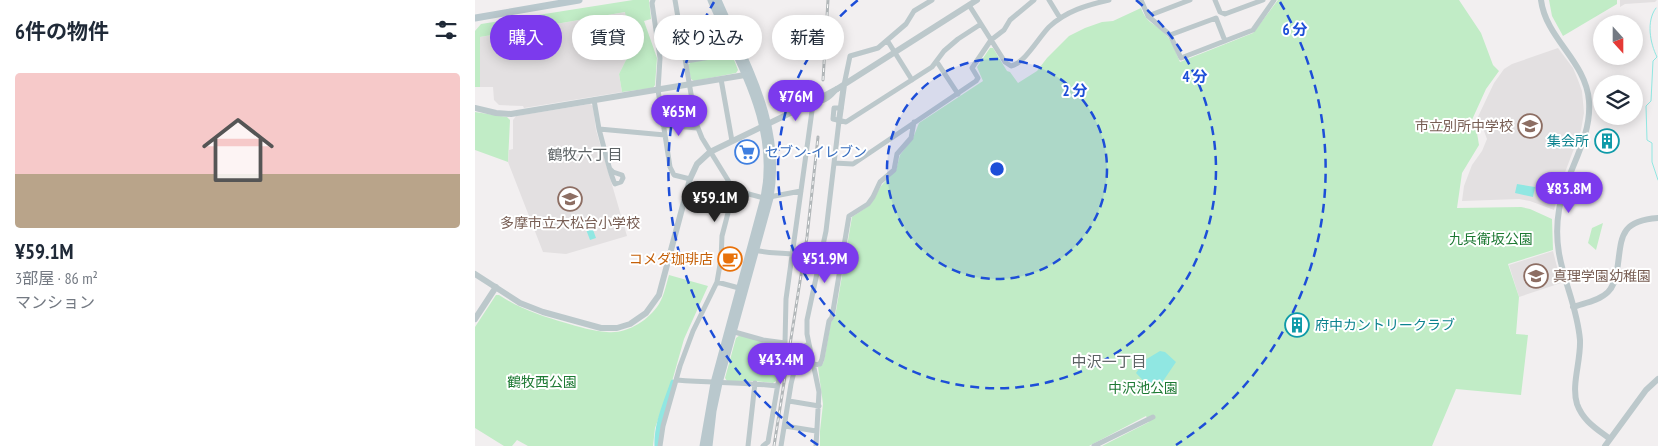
<!DOCTYPE html>
<html lang="ja">
<meta charset="utf-8">
<style>
body{margin:0;font-family:"PT Sans Narrow","Noto Sans JP",sans-serif;background:#f6f6f7;color:#1f2937;height:100vh;display:flex;flex-direction:column;font-size:19px;white-space:nowrap}
*{box-sizing:border-box;margin:0}
p{font-size:16px;color:#747a83}
.icon{flex:none;width:28px;height:28px;fill:none;stroke:currentColor;stroke-width:2;stroke-linecap:round;stroke-linejoin:round}
.map{position:relative;flex:1;overflow:hidden}
.drawer{display:flex;flex-direction:column;background:#fff;width:475px}
.drawer>*{flex:none}
.banner{position:absolute;left:15px;top:15px;width:475px;height:45px;display:flex;gap:10px}
.needle{width:32px;rotate:159deg}
.fabs{position:absolute;left:1118px;top:15px;display:grid;gap:10px}
.fabs a{display:grid;place-items:center;width:50px;height:50px;border-radius:50%;background:#fff;box-shadow:0 2px 12px #0003;font-size:25px}
.price{position:absolute;translate:-50% -42px;padding:0 11px;border-radius:18px;background:#7c3aed;color:#fff;font-size:16px;line-height:32px;filter:drop-shadow(0 1px 2px #0008)}
.price::after{content:'';position:absolute;left:50%;top:30px;width:15px;height:11px;margin-left:-8px;background:inherit;clip-path:polygon(0 0,100% 0,50% 100%)}
.price.active{background:#222;color:#fff}
ul{padding:0;list-style:none}
li{display:grid;align-content:center;gap:10px;height:265px;padding:0 15px}
li span{display:grid;place-items:center;height:155px;border-radius:5px;color:#555}
li>.icon{margin-inline-start:auto}
span .icon{width:90px;height:90px;fill:#fffc;stroke-width:1}
li b{font-size:21px}
h2{display:flex;justify-content:space-between;align-items:center;height:60px;padding:0 15px;font-size:21px}
.chip{padding:0 18px;border-radius:22px;background:#fff;box-shadow:0 2px 12px #0003;font-size:18px;line-height:45px}
.chip.active{background:#7c3aed;color:#fff}
main{display:flex;flex:1;min-height:0}
.map>svg:first-child{display:block}
.education{fill:#e3e0e1}
.green{fill:#c1ecc6}
.water{fill:#90e7e2}
.lines{fill:none;stroke-linecap:round;stroke-linejoin:round}
.stream{stroke:#90e7e2;stroke-width:1}
.canal{stroke:#90e7e2;stroke-width:5}
.minor{stroke:#bcc8cb;stroke-width:5}
.tertiary{stroke:#bcc8cb;stroke-width:6}
.secondary{stroke:#b9c8cd;stroke-width:7}
.rail-casing{stroke:#b2b7b9;stroke-width:3}
.rail{stroke:#fff;stroke-width:1;stroke-dasharray:4;stroke-linecap:butt}
.minor-bridge{stroke:#bcc8cb;stroke-width:5}
.tertiary-bridge{stroke:#bcc8cb;stroke-width:6}
.ring{fill:none;stroke:#1d4ed8;stroke-width:2.5;stroke-dasharray:9 6}
.labels{text-anchor:middle;dominant-baseline:central;stroke-width:4;stroke-linejoin:round;paint-order:stroke}
.education-label{font-size:14px;fill:#785e54;stroke:#fff;text-anchor:end}
.culture-label{font-size:14px;fill:#0d838f;stroke:#fff;text-anchor:end}
.shop-label{font-size:14px;fill:#366cbe;stroke:#fff;text-anchor:start}
.park-label{font-size:14px;fill:#1d7933;stroke:#fff}
.food-label{font-size:14px;fill:#c56008;stroke:#fff;text-anchor:end}
.neighbourhood-label{font-size:15px;fill:#5c6264;stroke:#fff}
.centre{fill:#1d4ed8;stroke:#fff;stroke-width:2.5}
.ring-label{font-size:15px;text-anchor:middle;font-weight:bold;fill:#1d4ed8;stroke:#fff;stroke-width:4;stroke-linejoin:round;paint-order:stroke}
</style>
<main>
<section class="drawer">
<h2>6件の物件<svg class="icon" aria-label="filters" viewBox="0 0 24 24"><path d="M4 7h16M4 17h16"/><circle cx="9" cy="7" r="2"/><circle cx="15" cy="17" r="2"/></svg></h2>
<ul>
<li><span style="background:linear-gradient(#f6c9c9 65%,#b9a48a 0)"><svg class="icon" aria-label="home" viewBox="0 0 24 24"><path d="M3 11l9-7 9 7M6 9v11h12V9"/></svg></span><div><b>¥59.1M</b><p>3部屋 · 86 m²</p><p>マンション</p></div></li>
</ul>
</section>
<div class="map">
<svg width="1183" height="446" viewBox="0 0 1183 446">
<rect width="100%" height="100%" fill="#f2eff0"/>
<path class="education" d="M1145,0h37l-2,2 -30,2 -5,3z
M151,12l6,36 -13,26 3,18 -98,16 -1,-2 -24,-1 -5,-5 -1,-13h-13v-50z
M1083,48l15,20 5,12 4,11 2,22 -3,17 -20,53 -7,27 -24,-9 -11,-2 -57,2 2,-15 8,-21 10,-14 5,-12 -3,-8 -9,-8 19,-40 10,-14 8,-5z
M115,104l3,2 3,24 31,106 -61,18 -23,-2 -35,-90 1,-12 4,-1v-29l3,-4z
M1078,251l8,32 -42,14 -10,-32z"/>
<path class="green" d="M158,0h16l2,19 -7,2 13,37 -2,27 -2,3 -31,4 -3,-18 13,-26 -7,-36 -145,25v50h-5v-56l6,-7z
M803,0h181l22,33 12,32 6,6 -13,18 -15,33 6,11 2,12 -17,28 -5,35 64,-1 9,2 22,10 1,31 -45,14 11,33 -3,37 12,1 -7,60 -65,-6 -24,57h-330l47,-24 -3,-6 -57,30h-269v-15l3,-27 -5,-37 4,-2 2,-4 7,-39 4,-5 17,-100 18,-12 11,-19 15,-16 4,-15 13,-17 6,-15 64,-42 -6,-14 13,-19h3l14,23 3,1 8,11 19,-12 10,-13 22,-22 16,-8 17,-6 11,-1 28,-13c7,18 14,14 24,26 7,7 11,19 15,28l73,-29z
M1074,0h68v4l-54,32 -11,-20z
M255,56l3,1 5,13 -2,3 -42,8 -3,-2 -3,-14 3,-3z
M0,112l32,5 3,3 -2,42 -33,-12z
M1128,223l-7,27 -8,-7 4,-15z
M194,275l39,11 -24,53 -11,39 -18,50 -2,18h-125l-11,-6 -5,6h-8l-29,-18v-101l21,-32h3c21,14 42,21 67,28 13,4 27,8 41,9 20,2 41,-11 52,-28 5,-8 7,-19 10,-29z
M265,335l40,9 2,3 -6,34 -3,2 -19,-2h-27l-2,-3 11,-40z"/>
<path class="water" d="M127,19l3,17 -9,2 -3,-17z
M1042,184l18,3 -2,10 -18,-4z
M118,221l2,5 -3,1 4,11 -6,2 -6,-16z
M685,351l5,1 11,10 -21,31 -19,-20 9,-13z"/>
<g class="lines">
<path class="stream" d="M1181,8c-10,13 -6,35 1,49l-4,4 -2,40 -5,5 1,34 5,3v19l6,18"/>
<path class="canal" d="M182,446c-1,-22 9,-43 16,-64"/>
<path class="minor" d="M178,0l-1,3 8,55 -2,32 12,77 4,8 16,4
M574,0l11,18
M666,0l7,16 22,19 11,23 72,-28 21,-30
M740,0l5,12 5,2 38,-14
M494,5l36,57 6,4c14,-3 28,-29 38,-39 17,-16 38,-22 60,-27
M673,16l42,-16
M695,35l46,-17 9,23
M182,36l24,-4
M412,40l25,40
M211,61l49,-8
M462,62l21,32
M246,79l11,62
M369,85l6,-29 28,-8 28,-24 8,-13 18,-11
M119,100l5,29 9,34c2,7 4,15 7,21l6,-2 2,-4 -1,-3 -9,-3 -3,-3
M366,108h-7l-1,11 13,3 86,-55 12,-16 14,-12 23,-15
M188,125l34,3
M124,129l66,6
M359,163l19,1 123,-83 2,-3 -6,-10 19,-28 13,-10 6,-10 24,-20
M259,190l30,8 37,-7
M280,250c15,4 23,2 37,4
M347,255l20,3
M242,282l22,6
M256,331l32,9 22,3
M339,365l6,-1 2,-5 7,-38 3,-4 17,-101 19,-12 5,-7 7,-15 14,-12 3,-16 14,-16 3,-16
M202,380c33,3 67,2 100,6
M314,401l30,5
M310,426l31,5
M185,446l3,-20 17,-60 13,-35 24,-49 4,-23 1,-23 12,-46 -32,-52 -6,-15 -21,-123
M273,446l7,-63
M288,446l5,-4 17,-99 1,-44 26,-188 -2,-8
M306,446l10,-62 9,-36 9,-4
M341,446l3,-54 -12,-58v-14l19,-89 13,-110
M619,446l59,-29"/>
<path class="tertiary" d="M1066,0c5,39 45,61 48,101 3,39 -24,72 -30,109 -9,52 17,83 21,130 1,21 -9,45 -3,64 6,17 20,25 33,35
M362,89l140,-89
M0,108l21,5 15,1 234,-39
M364,121l5,-36
M0,274l45,29 23,9 58,16h16l13,-4 16,-11 13,-18 31,-116 7,-15 13,-12 103,-50
M1098,307c11,-4 26,-6 35,-15 6,-6 7,-13 9,-21 5,-33 1,-50 41,-53
M0,319l21,-32
M1130,446l41,-56 12,-11"/>
<path class="secondary" d="M0,18l104,-18
M228,446l11,-63 50,-185c15,-74 -25,-133 -53,-198
M234,446l4,-35 6,-28 51,-185c13,-74 -24,-133 -52,-198"/>
<g class="rail-casing">
<path id="rail" d="M348,80l5,-80
M299,446l33,-209 11,-100"/>
</g>
<use href="#rail" class="rail"/>
<path class="minor-bridge" d="M338,102c10,0 15,-3 22,-11"/>
<path class="tertiary-bridge" d="M338,102l24,-13"/>
</g>
<circle cx="522" cy="169" r="110" fill="#1d4ed8" fill-opacity=".12"/>
<g class="ring">
<circle cx="522" cy="169" r="110"/>
<path d="M661 0A219 219 0 1 1 383 0"/>
<path d="M343 445A329 329 0 0 1 239 2M805 2A329 329 0 0 1 701 445"/>
</g>
<defs>
<g id="school-ring" transform="scale(1.25)"><circle r="9.5" fill="#fff" stroke="#8d6e63" stroke-width="1.5"/><path d="M0-5L7-2L0 1L-7-2ZM-4 1L0 2.5L4 1V4Q0 6-4 4Z" fill="#8d6e63"/></g>
<g id="building-ring" transform="scale(1.25)"><circle r="9.5" fill="#fff" stroke="#0f9aa8" stroke-width="1.5"/><path d="M-4-6H4V6H1V3H-1V6H-4ZM-2.5-4.3h1.7v1.8h-1.7ZM.8-4.3h1.7v1.8H.8ZM-2.5-1h1.7V.8h-1.7ZM.8-1h1.7V.8H.8Z" fill="#0f9aa8"/></g>
<g id="supermarket-ring" transform="scale(1.25)"><circle r="9.5" fill="#fff" stroke="#3f7fe0" stroke-width="1.5"/><path d="M-6-5.5h2.5l.6 2H6L4.5 2H-2.5L-4.4-4H-6ZM-1.5 3.2a1.3 1.3 0 1 0 .1 0ZM3 3.2a1.3 1.3 0 1 0 .1 0Z" fill="#3f7fe0"/></g>
<g id="cafe-ring" transform="scale(1.25)"><circle r="9.5" fill="#fff" stroke="#e8710a" stroke-width="1.5"/><path d="M-5.5-4.5H6V0H3Q3 3.5 0 3.5H-2.5Q-5.5 3.5-5.5 0ZM3-3.2v2h1.7v-2ZM-6 4.5H4V6H-6Z" fill="#e8710a"/></g>
</defs>
<g fill-rule="evenodd">
<use href="#school-ring" x="1055" y="126"/>
<use href="#building-ring" x="1132" y="141"/>
<use href="#supermarket-ring" x="272" y="152"/>
<use href="#school-ring" x="95" y="199"/>
<use href="#cafe-ring" x="255" y="259"/>
<use href="#school-ring" x="1061" y="276"/>
<use href="#building-ring" x="822" y="325"/>
</g>
<g class="labels">
<g class="education-label">
<text x="1038" y="126">市立別所中学校</text>
<text x="95" y="223" text-anchor="middle">多摩市立大松台小学校</text>
<text x="1078" y="276" text-anchor="start">真理学園幼稚園</text>
</g>
<g class="culture-label">
<text x="1114" y="141">集会所</text>
<text x="840" y="325" text-anchor="start">府中カントリークラブ</text>
</g>
<g class="shop-label">
<text x="290" y="152">セブン-イレブン</text>
</g>
<g class="park-label">
<text x="1016" y="239">九兵衛坂公園</text>
<text x="67" y="382">鶴牧西公園</text>
<text x="668" y="388">中沢池公園</text>
</g>
<g class="food-label">
<text x="238" y="259">コメダ珈琲店</text>
</g>
<g class="neighbourhood-label">
<text x="110" y="154">鶴牧六丁目</text>
<text x="634" y="361">中沢一丁目</text>
</g>
</g>
<circle cx="522" cy="169" r="8" class="centre"/>
<g class="ring-label">
<text x="820" y="35">6 分</text>
<text x="720" y="82">4 分</text>
<text x="600" y="96">2 分</text>
</g>
</svg>
<div class="fabs">
<a><svg class="needle" viewBox="-14 -14 28 28"><path d="M0-13l5 13h-10z" fill="#e53935"/><path d="M0 13l5-13h-10z" fill="#747a83"/></svg></a>
<a><svg class="icon" aria-label="layers" viewBox="0 0 24 24"><path d="M12 4l9 5-9 5-9-5zM3 14l9 5 9-5"/></svg></a>
</div>
<b class="price" style="left:321px;top:122px">¥76M</b>
<b class="price" style="left:204px;top:137px">¥65M</b>
<b class="price" style="left:1094px;top:214px">¥83.8M</b>
<b class="price active" style="left:240px;top:223px">¥59.1M</b>
<b class="price" style="left:350px;top:284px">¥51.9M</b>
<b class="price" style="left:306px;top:385px">¥43.4M</b>
<div class="banner">
<a class="chip active">購入</a>
<a class="chip">賃貸</a>
<a class="chip">絞り込み</a>
<a class="chip">新着</a>
</div>
</div>
</main>
